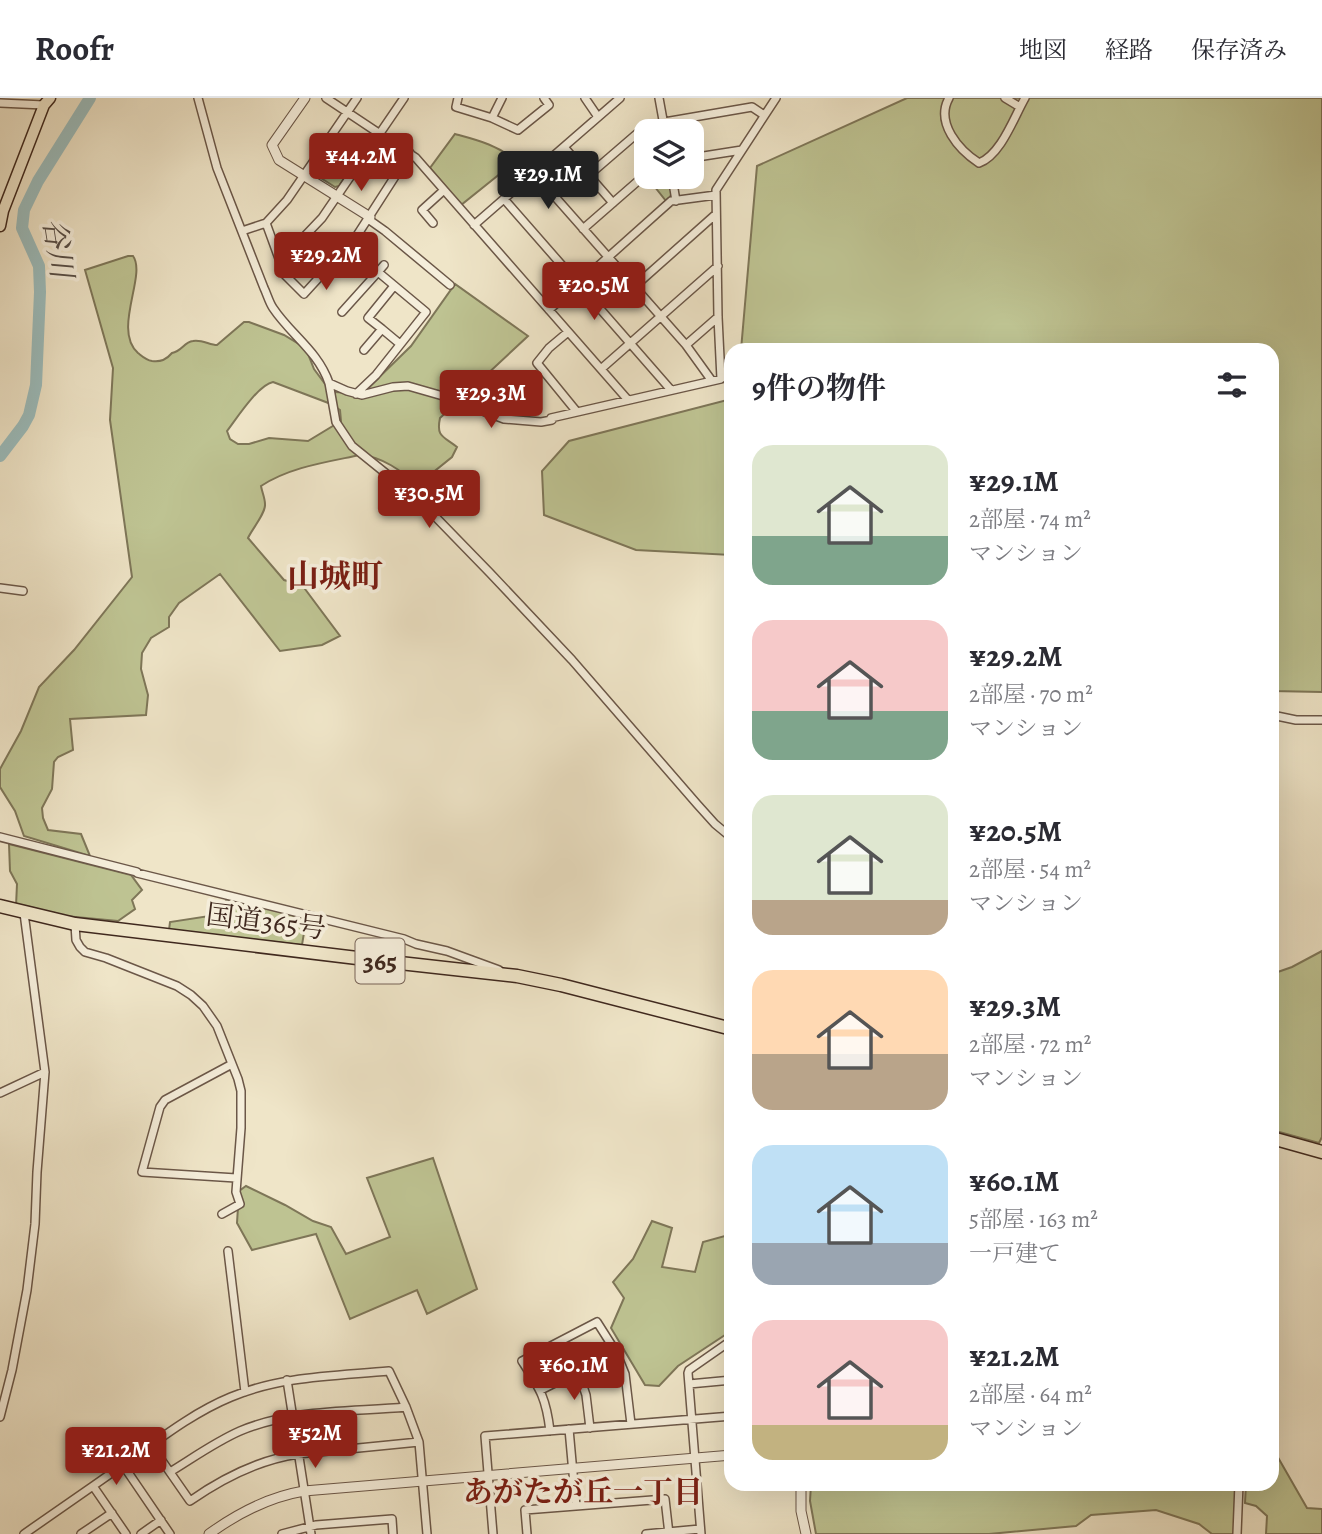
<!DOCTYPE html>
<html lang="ja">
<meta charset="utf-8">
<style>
body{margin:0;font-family:Alegreya,"Noto Serif JP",serif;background:#f7f7f7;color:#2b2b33;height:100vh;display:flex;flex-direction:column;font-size:26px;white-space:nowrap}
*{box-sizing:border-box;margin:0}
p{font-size:23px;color:#7c7c81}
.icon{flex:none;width:38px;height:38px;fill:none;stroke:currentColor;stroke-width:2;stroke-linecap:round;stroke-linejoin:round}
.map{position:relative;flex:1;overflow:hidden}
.side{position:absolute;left:724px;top:245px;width:555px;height:1148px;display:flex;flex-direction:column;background:#fff;border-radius:21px;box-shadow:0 7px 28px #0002}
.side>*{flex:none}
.fabs{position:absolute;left:634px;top:21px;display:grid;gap:14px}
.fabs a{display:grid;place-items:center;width:70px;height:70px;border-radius:14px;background:#fff;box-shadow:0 7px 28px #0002;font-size:35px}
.price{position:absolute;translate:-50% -60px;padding:0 16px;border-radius:7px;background:#8f2418;color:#fff;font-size:23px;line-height:46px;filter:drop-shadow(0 2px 4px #0008)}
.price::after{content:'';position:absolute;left:50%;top:42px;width:21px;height:16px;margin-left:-10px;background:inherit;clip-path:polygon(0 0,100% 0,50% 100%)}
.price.active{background:#222;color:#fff}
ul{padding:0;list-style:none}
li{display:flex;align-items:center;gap:21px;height:175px;padding:0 28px}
li span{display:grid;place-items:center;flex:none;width:196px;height:140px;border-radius:21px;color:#555}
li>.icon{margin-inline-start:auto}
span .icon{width:84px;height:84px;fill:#fffc;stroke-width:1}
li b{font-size:30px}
h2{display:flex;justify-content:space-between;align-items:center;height:84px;padding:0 28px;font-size:30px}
header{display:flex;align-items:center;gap:42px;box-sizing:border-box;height:98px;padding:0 35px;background:#fff;border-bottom:2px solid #e1e1e2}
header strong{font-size:33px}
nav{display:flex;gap:38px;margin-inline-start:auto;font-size:24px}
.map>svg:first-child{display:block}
.green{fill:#bec392;stroke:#7e7658;stroke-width:2;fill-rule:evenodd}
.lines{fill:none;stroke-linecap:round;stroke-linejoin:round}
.river{stroke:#9cbdbd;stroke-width:12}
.minor-casing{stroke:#6b5748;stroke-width:10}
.tertiary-casing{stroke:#6b5748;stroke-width:11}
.primary-casing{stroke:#3f281e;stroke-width:13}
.trunk-casing{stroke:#3f281e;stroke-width:15}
.minor{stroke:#f5eedb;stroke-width:7}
.tertiary{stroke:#f5eedb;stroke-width:9}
.primary{stroke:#efe5c8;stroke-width:10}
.trunk{stroke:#efe5c8;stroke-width:12}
.labels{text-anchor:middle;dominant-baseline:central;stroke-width:7;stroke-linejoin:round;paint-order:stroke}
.shield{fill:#f5eedb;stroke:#766357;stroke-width:2}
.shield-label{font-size:26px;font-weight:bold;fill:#3f281e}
.street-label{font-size:28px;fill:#3f281e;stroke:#f5eedb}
.water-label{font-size:30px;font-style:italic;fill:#564d46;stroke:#f5eedb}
.neighbourhood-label{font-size:30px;font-weight:bold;fill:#7a1f14;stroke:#f5eedb}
.quarter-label{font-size:32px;font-weight:bold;fill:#7a1f14;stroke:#f5eedb}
</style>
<header>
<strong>Roofr</strong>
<nav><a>地図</a><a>経路</a><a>保存済み</a></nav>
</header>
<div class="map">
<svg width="1322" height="1436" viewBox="0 0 1322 1436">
<rect width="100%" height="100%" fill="#efe5c8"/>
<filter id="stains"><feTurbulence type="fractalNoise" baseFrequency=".00286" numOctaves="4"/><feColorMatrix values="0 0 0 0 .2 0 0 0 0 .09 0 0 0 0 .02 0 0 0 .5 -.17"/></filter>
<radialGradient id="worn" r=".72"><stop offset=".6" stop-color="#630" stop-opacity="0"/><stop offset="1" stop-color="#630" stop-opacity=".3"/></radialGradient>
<path class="green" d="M907,0h415v594l-50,-1v-341h-531l16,-184z
M455,36c22,6 43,11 61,27l-55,44 -31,-37z
M331,44l26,17 -18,27 -4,1 -22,-14 -1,-4z
M647,79h22c2,9 6,18 -3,24z
M128,158h5c14,19 -21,74 5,97 5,4 8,7 14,8 9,1 14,-1 20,-8 10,-2 12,-11 21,-12 8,-2 17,4 24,4l27,-23h5l35,13 18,11 6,8 6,15 17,23 32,1 48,-47 44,-62 73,52 -88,82c-4,19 3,18 17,29l-5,10 -36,29c-12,-15 -36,-30 -56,-31 -33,7 -70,12 -99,31 1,6 4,12 4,18 1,9 -13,25 -17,34l36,42 18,5 38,51 -18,9 -42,6 -60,-77 -41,29 -10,14v10l-18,11 -9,15 -1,16 7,26 -2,20 -76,4 3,31 -15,7 -4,5 -2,27 -10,19 1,10 5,12 33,4 9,22 -66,-20 -9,-25 -15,-24v-18l21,-38 18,-44 35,-37 58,-73 -22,-157 3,-52 -28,-98zM273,284l58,22 9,6 1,11 -33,20 -39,-3 -20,6h-11l-8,-5 -3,-8c10,-13 31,-46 46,-49z
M731,301v156l-95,-5 -92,-35 -2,-44 27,-30z
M9,746l122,31 11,15 -10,10 3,9 -17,12 -53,-5 -49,-10 1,-22 -7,-13z
M226,803l39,5 33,11 7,10 -3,18 -133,-15 1,-8 59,-9z
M1322,853v186l-3,6 -47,-13v-156l20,-7z
M433,1060l44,131 -50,25 -10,-24 -67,29 -34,-85 -64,16 -15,-27 2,-32 7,-5 39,19 28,16 18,6 15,27 44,-17 -23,-59z
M652,1123l20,7 -10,39 33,5 8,-30 29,-8 -1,97 -53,35 -19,20 -14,-1 -34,-57 13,-30 -11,-16 20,-23z
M1272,1349l35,61 15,1v25h-56l1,-18 -11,-10 -11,-3 1,-19h26z
M811,1386h425l-1,50h-23l-13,-10 -43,-14 -65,5 -15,11 -87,8h-173l-6,-33z"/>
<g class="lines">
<path class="river" d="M0,358l23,-30 6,-11 7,-30 4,-93 -1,-26 -17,-38 2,-18 14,-29 52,-83"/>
<g class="minor-casing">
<path id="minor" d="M198,0l19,70 47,120c3,6 5,14 9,20 18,27 45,43 56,75l18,8 15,4 31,-8 15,-1 35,10 61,23 37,3 11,-2 -1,-2 170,-39 -3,-62 -2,-127 60,-92
M326,0l90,60 212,242
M458,0l-2,9 36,11 10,-20
M585,0l13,19
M659,0l6,33
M949,0c-14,25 10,52 30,65 22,-8 35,-46 46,-65
M1005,0l15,9
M0,5l44,2
M492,20l26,12 31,-25 -5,-7
M564,49l49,56
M691,60l51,-8
M534,75l152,172 26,36
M589,77l58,-50 105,-18 12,8
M672,79l4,24
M504,101l167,191
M368,121l17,12 65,54
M266,125l19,52 19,19 52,-57 54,-84
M433,125l-11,-13 22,-20
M474,127l146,-127
M583,131l63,-55
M242,133l24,-8 21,-23 70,-102
M280,164l42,-44 82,-120
M634,189l82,-73
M549,212l122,-109 45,-6
M342,214l36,-40
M382,231l18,15
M568,234l-19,16 -12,15 40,49
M686,247l32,-28
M364,252l18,-21 -14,-11 26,-32
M601,271l117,-103
M329,285l7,39 16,24 68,55 70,72 82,87 125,144 18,20 17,14
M356,296l20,-19 50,-63 -48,-40 6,-7
M0,490l23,3
M1272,617l24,5h26
M0,739l137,35v1l267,66 12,5 31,7 52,19
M75,826l1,16 4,7 5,5 21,6 71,28 14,9 12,11 14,20 21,53 3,12v37l-5,64 4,12 -18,10
M232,966l-67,36 -5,7 -18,65 94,6
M0,995l45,-21
M228,1153l17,141
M578,1273l8,24 4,33
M287,1282l24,154
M689,1286l43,-4
M541,1292l75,-38
M0,1319l12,-47 15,-80 8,-66 2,-52 8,-100 -21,-159
M569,1331l7,77
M550,1333c-4,-34 -10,-42 -28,-70l75,-39 19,30 9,22 6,50
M151,1347l39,56c33,-23 68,-41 108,-47l121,-12
M170,1374c23,-14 45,-30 70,-41 52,-22 112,-19 166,-24
M93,1388l30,-21
M24,1436l69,-48 33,48
M81,1436l31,-21
M141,1436l20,-14
M170,1436l-47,-69c34,-24 69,-52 108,-68 50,-21 105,-21 158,-26l17,36 13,35 8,92
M282,1436l34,-9 76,-6 1,15
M493,1436l-8,-98 247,-20
M527,1436l-2,-24 140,-11 4,35
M646,1436l54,-5
M701,1436l-13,-161 1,-3 43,-30
M1237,1436l2,-50"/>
</g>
<g class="tertiary-casing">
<path id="tertiary" d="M305,0l-33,47 7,15 91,57
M801,1386v27l5,23
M209,1436c29,-21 59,-37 95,-43l428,-36"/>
</g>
<g class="primary-casing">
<path id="primary" d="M0,128l3,-15 41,-106 6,-7"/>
</g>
<g class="trunk-casing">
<path id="trunk" d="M0,808l75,18 307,37 135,15 44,9 171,44
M1272,1040l50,14"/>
</g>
<use href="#minor" class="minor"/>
<use href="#tertiary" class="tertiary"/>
<use href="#primary" class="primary"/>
<use href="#trunk" class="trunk"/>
</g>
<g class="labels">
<rect class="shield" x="355.5" y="840.5" width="49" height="45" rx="5"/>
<g class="shield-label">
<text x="380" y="863">365</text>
</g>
<g class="street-label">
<text transform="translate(266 824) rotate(7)">国道365号</text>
</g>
<g class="water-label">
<text transform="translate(58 150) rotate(81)">谷川</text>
</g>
<g class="neighbourhood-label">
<text x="583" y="1394">あがたが丘一丁目</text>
</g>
<g class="quarter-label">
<text x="335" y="478">山城町</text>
</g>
</g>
<rect width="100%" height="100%" filter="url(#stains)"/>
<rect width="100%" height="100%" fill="url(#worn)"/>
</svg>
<div class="fabs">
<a><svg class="icon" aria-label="layers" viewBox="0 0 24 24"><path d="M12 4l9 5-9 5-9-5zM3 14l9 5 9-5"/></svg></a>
</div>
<b class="price" style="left:361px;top:95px">¥44.2M</b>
<b class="price active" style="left:548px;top:113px">¥29.1M</b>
<b class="price" style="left:326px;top:194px">¥29.2M</b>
<b class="price" style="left:594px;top:224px">¥20.5M</b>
<b class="price" style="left:491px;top:332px">¥29.3M</b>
<b class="price" style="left:429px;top:432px">¥30.5M</b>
<b class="price" style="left:574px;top:1304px">¥60.1M</b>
<b class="price" style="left:315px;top:1372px">¥52M</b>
<b class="price" style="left:116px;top:1389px">¥21.2M</b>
<section class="side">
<h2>9件の物件<svg class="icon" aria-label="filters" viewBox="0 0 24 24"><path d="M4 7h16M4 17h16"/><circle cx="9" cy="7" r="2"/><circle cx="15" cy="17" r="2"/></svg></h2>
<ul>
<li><span style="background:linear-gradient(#dfe7d0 65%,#7fa58c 0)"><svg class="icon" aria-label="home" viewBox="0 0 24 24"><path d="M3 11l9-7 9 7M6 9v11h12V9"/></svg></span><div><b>¥29.1M</b><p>2部屋 · 74 m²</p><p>マンション</p></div></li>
<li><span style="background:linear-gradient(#f6c9c9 65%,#7fa58c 0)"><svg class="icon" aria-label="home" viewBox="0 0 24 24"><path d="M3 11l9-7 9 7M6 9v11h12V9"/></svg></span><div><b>¥29.2M</b><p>2部屋 · 70 m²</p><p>マンション</p></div></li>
<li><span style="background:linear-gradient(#dfe7d0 75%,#b9a48a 0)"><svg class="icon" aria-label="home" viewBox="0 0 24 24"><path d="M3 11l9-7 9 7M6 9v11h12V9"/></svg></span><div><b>¥20.5M</b><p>2部屋 · 54 m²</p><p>マンション</p></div></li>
<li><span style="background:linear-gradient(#ffd9b3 60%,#b9a48a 0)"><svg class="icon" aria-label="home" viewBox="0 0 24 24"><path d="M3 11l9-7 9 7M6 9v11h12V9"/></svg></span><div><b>¥29.3M</b><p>2部屋 · 72 m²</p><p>マンション</p></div></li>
<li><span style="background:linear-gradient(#bfe0f5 70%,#9aa5b1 0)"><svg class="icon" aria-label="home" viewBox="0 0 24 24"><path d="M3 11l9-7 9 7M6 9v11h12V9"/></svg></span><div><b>¥60.1M</b><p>5部屋 · 163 m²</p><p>一戸建て</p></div></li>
<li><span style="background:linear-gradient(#f6c9c9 75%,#c2b280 0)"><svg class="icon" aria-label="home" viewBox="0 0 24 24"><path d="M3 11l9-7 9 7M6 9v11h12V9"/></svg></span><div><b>¥21.2M</b><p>2部屋 · 64 m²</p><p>マンション</p></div></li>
</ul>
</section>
</div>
